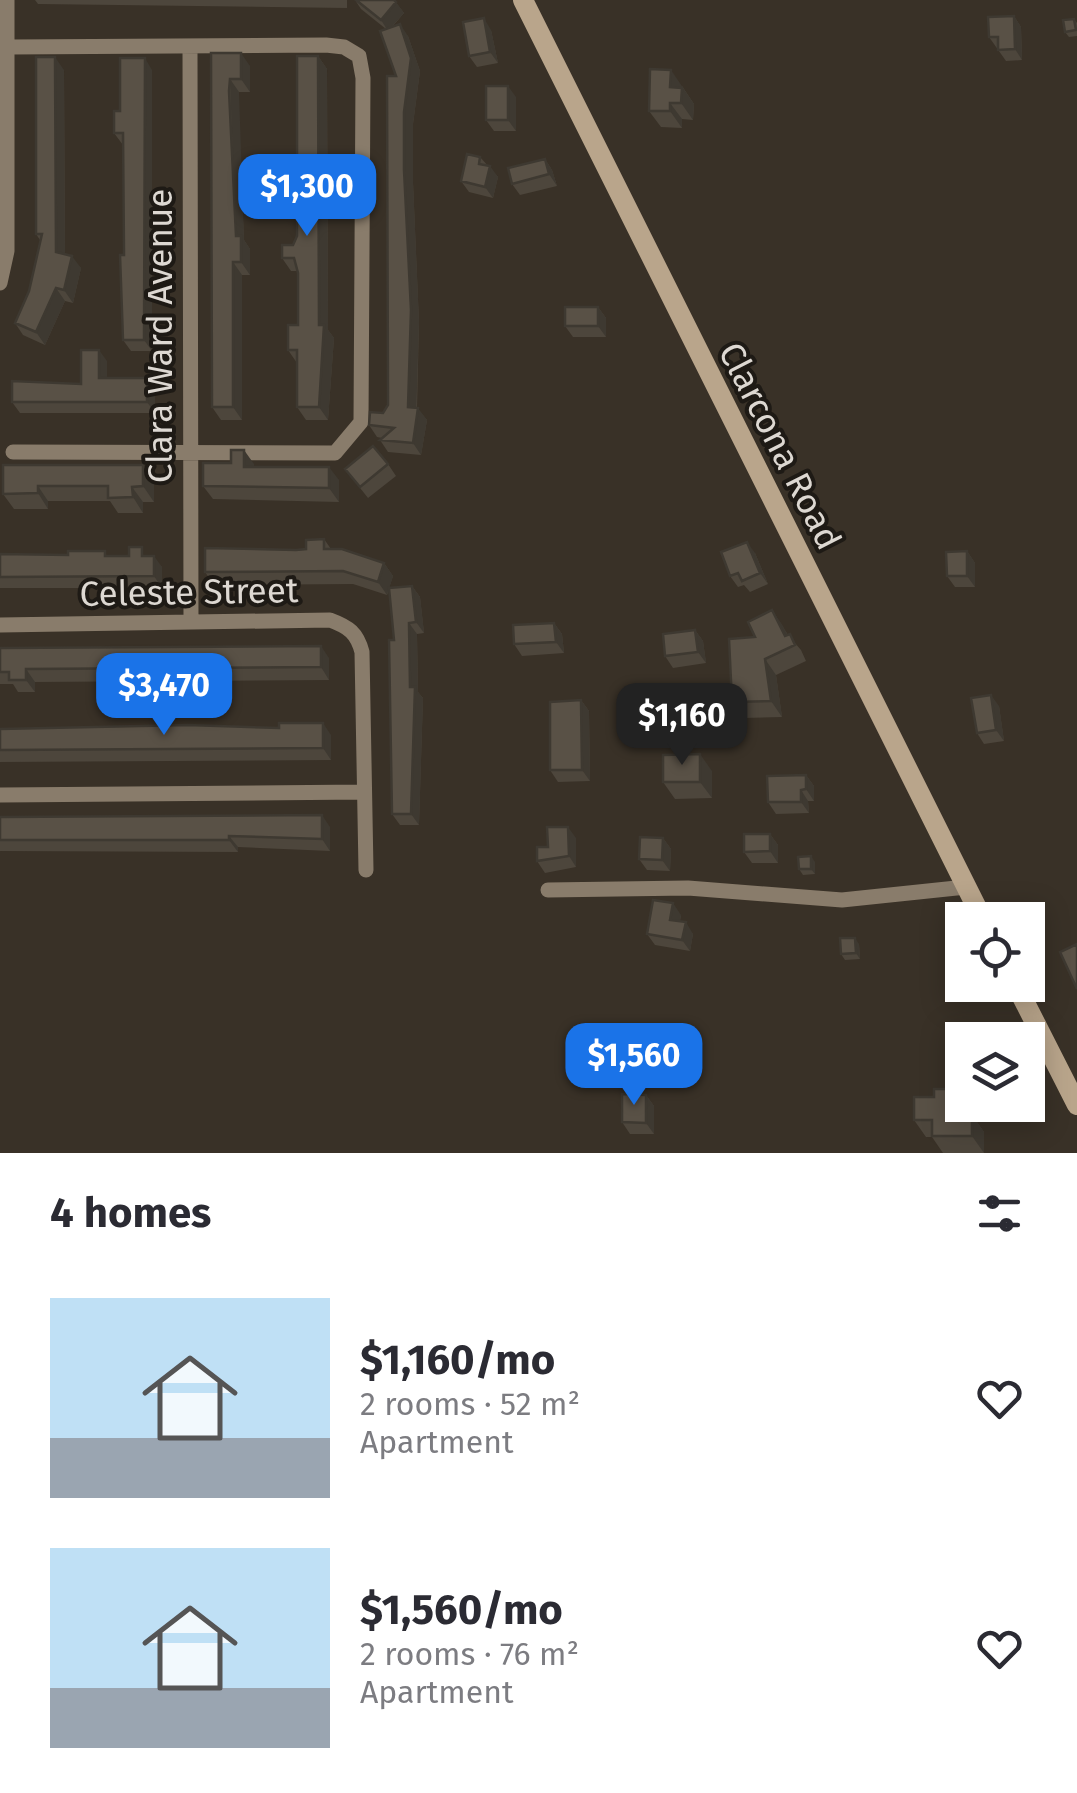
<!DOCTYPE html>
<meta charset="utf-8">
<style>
body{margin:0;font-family:"Fira Sans",sans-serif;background:#f7f7f7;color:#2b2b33;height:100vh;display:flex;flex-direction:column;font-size:38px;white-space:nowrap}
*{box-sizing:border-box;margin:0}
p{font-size:32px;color:#7c7c81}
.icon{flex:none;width:55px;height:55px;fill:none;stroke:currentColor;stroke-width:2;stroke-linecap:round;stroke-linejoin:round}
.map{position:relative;height:1153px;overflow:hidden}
.side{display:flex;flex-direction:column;background:#fff;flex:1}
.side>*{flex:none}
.fabs{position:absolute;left:945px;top:902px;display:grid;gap:20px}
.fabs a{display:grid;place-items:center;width:100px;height:100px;border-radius:0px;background:#fff;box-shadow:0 5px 25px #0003;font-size:50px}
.price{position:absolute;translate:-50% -85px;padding:0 22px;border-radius:20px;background:#1a73e8;color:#fff;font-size:32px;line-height:65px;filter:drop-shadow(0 2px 5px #0008)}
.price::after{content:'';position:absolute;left:50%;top:60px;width:30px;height:22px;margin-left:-15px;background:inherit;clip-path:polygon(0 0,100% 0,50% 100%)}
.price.active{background:#222;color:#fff}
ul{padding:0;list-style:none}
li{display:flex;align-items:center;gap:30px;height:250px;padding:0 50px}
li span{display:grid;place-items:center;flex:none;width:280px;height:200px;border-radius:0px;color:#555}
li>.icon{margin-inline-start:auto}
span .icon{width:120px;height:120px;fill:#fffc;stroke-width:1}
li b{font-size:42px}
h2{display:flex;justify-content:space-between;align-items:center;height:120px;padding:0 50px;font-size:42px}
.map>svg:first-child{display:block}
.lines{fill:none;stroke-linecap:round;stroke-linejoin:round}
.minor{stroke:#897c6b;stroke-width:15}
.secondary{stroke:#b9a58b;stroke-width:20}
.wall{fill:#4d463c}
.shaded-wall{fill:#3e3931}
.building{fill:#595146;stroke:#3e3931;stroke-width:2.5}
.labels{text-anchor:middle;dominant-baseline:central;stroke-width:8;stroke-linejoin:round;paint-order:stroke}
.street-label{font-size:35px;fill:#ddd8d2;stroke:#1e1a15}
</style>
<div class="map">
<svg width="1077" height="1153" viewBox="0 0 1077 1153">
<rect width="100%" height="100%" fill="#393127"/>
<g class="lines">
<path class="minor" d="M10,47l316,-2 18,2 15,9 4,22 -2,344 -26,31 -322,-1
M190,49l1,573
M0,283l7,-32v-251
M0,625l330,-5c19,7 27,13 32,32l4,218
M0,795l364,-3
M548,890l140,-2 154,12 124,-13"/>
<path class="secondary" d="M523,0l460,920
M1016,985l61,120"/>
</g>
<path class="wall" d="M35,0h312v8l-309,-4z
M355,0h39l10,13 -12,14 16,9 12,35 -7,53v58l6,140 -2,86 10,12 -6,35 -33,-3 -8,-12 2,-2 -5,-1 -8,-12 14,-12 5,-8 8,-329 -10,-47 -25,-20z
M1014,16l7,11 1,33 -16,1 -17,-24z
M1074,19l3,4v13l-8,1 -4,-5z
M491,30l7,33 -21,4 -8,-11z
M211,53l39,13v26h-11l-1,12 6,136 6,9v26h-8v145h-21l-9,-13z
M318,56l9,13 1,261 6,8 -6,82h-22l-9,-13v-44l-9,-13 10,-25 -1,-54h-6l-9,-13 11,-13 4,-9z
M64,70l1,184 16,14 -8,35 -8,-2 -20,44 -22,-10 -8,-12 14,-32 11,-51 -4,-6z
M152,70v281h-21l-8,-11v-195l-9,-12 6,-22z
M682,86l12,18 -1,16 -11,-1v9l-21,-1 -12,-16z
M516,97v34h-22l-8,-11z
M480,157l18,20 -5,21 -24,-6 -8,-11z
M545,159l7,11 5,16 -37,9 -8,-11z
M598,307l8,11v19h-33l-8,-11z
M107,361v17l48,11v24h-135l-8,-11 69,-18z
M254,464v3l85,13v22l-126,-3 -10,-13z
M388,464l8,12 -28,22 -23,-29z
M3,465h140l11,16v21h-11v11h-25l-8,-12h-62v8h-34l-11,-15z
M324,539l7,10 53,14 9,13 -4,12 23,-2 8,11 4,36 -7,1 1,58 5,6 -4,127h-19l-8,-11 2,-174 -5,-50 -2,5 -34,-11 -139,1 -9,-13 101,-23z
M967,551l8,12v24h-20l-8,-11z
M755,553l13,31 -18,8 -6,-7 -6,2 -8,-11z
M0,554l148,2 14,11v21h-162z
M772,610l16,25 13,15 5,11 -30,14 6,42 -39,1 -11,-16 23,-65z
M554,623l8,11 2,19 -42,3 -8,-12z
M695,630l8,11 3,22 -33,5 -8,-12z
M0,648l329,10v22l-294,2v10h-17l-5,-8h-13z
M672,691l8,11 1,27 -34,1 -8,-11z
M581,700l8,11 1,70 -32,1 -8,-12z
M999,706l5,35 -20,3 -7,-11z
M0,729l331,6v25l-331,2z
M712,771v27l-37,1 -12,-17z
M806,775l8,11v15h-6l1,12 -33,1 -8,-12z
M0,817l330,10v24l-92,-4v5l-238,-1z
M770,834l8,11v18h-26l-8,-11z
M576,838v29l-31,6 -8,-12z
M663,838l8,11 -1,22 -23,-1 -8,-11z
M815,862v12l-12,1 -4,-6z
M681,915l-1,6 13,13 -3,17 -35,-6 -8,-11z
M859,944l1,15 -15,1 -4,-6z
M956,1089l6,9v7l6,1v9h4l12,17v21h-41l-11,-16h-6l-12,-17 20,-23z
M646,1095l8,11v28h-24l-8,-12z"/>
<path class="shaded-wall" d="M396,2l8,11 -16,18 -7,-11z
M1014,16l7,11 1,33 -7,-11z
M484,18l7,12 7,33 -8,-11z
M400,24l8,12 12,35 -7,53v58l6,140 -3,97 -8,-12z
M241,53l9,13v26l-9,-13z
M318,56l9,13 1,261 6,8 -6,82 -9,-13z
M55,57l9,13 1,195 -9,-13z
M145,58l7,12v281l-8,-11z
M671,70l23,34 -1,16 -23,-33z
M230,79l9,13 5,148 6,9v26l-9,-13 -5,-26z
M508,86l8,11v34l-8,-11z
M670,103l12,16v9l-12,-17z
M545,159l7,11 5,16 -8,-12z
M490,166l8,11 -5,21 -8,-11z
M72,256l9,12 -8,35 -9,-13z
M233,262l9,13v145l-9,-13z
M56,288l9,13 -20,44 -9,-13z
M598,307l8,11v19l-8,-11z
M99,350l8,11v28l-8,-11z
M147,378l8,11v24l-8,-11z
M418,408l9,12 -6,35 -8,-12z
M244,450l10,14v17l-10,-14z
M143,465l11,16v21l-11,-16z
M329,467l10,13v22l-10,-14z
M38,486l10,15v8l-10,-16z
M132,487l11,15v11l-10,-16z
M747,542l8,11 13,31 -8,-11z
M967,551l8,12v24l-8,-11z
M154,556l8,11v21l-8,-12z
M384,563l9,13 -6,19 -9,-13z
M412,586l8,11 4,36 -8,-11z
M772,610l11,16 10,20 -8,-10z
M409,623l8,11 1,58 5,6 -4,127 -8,-11z
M554,623l8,11 2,19 -8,-11z
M695,630l8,11 3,22 -8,-11z
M321,646l8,12v22l-8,-13z
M765,659l11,16 6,42 -11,-16z
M26,669l9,13v10l-9,-12z
M672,691l8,11 1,27 -8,-11z
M991,695l8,11 5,35 -8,-11z
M581,700l8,11 1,70 -8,-11z
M323,723l8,12v25l-8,-12z
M700,754l12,17v27l-12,-16z
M806,775l8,11v15l-8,-12z
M801,790l7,11 1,12 -8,-11z
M322,815l8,12v24l-8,-12z
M568,827l8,11v29l-7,-11z
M770,834l8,11v18l-8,-12z
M229,836l9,11v5l-9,-12z
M663,838l8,11 -1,22 -8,-11z
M811,856l4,6v12l-4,-5z
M673,903l8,12 -3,16 -8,-11z
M686,922l7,12 -3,17 -8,-11z
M855,938l4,6 1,15 -4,-6z
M956,1089l6,9v7l6,1v26l-12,-17z
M646,1095l8,11v28l-8,-11z
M972,1115l12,17v21l-12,-17z"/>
<path class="building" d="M356,0h38l2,2 -15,18z
M1014,16l1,33 -17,1v-13h-9l-1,-20z
M484,18l6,34 -21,4 -6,-34z
M1074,19l2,11 -11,2 -2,-12z
M400,24l11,34 -7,54v58l7,140 -3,97 10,1 -5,35 -33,-3 14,-12 -25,-3 1,-13 13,1 5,-8 -1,-329h9l-16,-45z
M211,53h30v26h-11l-1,12 7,145h5v26h-8v145h-21z
M297,56h21l1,269h5l-5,82h-22v-57h-9v-25h10v-52l-4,-15h-12v-13h11l4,-9z
M36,57h19l1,195 16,4 -8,34 -8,-2 -20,44 -21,-9 14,-32 13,-57h-6z
M120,58h25l-1,282h-21l-3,-85h4l-1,-122h-9v-22h6z
M650,69l21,1 -1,17 12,1 -1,15h-11v8h-21z
M486,86h22v34h-22z
M467,154l13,3 -1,7 11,2 -5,21 -24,-6z
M545,159l4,15 -37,10 -4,-16z
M565,307h33v19h-33z
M81,350h18v28h48v24h-135v-21l69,3z
M373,446l15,18 -28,23 -15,-18z
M231,450h13v17h85v21l-126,-2v-23h28z
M3,465h140v21l-11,1 1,10 -25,1v-12h-70v7l-35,1z
M324,539v10h18l42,14 -6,19 -35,-11 -138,1v-24l91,2 10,-1v-9z
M747,542l13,31 -18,8 -4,-8 -8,3 -9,-24z
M129,547h13v9h12v20l-154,1v-23l68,1v-4h37v5h24z
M967,551v25h-20l-1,-24z
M412,586l4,36 -7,1 1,64h5l-4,127h-19l-3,-174h5l-5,-52z
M772,610l13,26 5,-2 5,11 -30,14 6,42 -39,1 -3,-63 26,-2 -7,-15z
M554,623l2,19 -42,2 -1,-19z
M695,630l3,22 -33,4 -2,-22z
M321,646v21l-295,2v11h-17v-8h-9v-24z
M639,691h33l1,27 -34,1z
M991,695l5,35 -19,3 -6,-35z
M581,700l1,70h-32v-68z
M279,723h44v25l-323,2v-21l188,-4 91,3z
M700,754v28h-37v-27z
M806,775v14l-5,1v12h-33l-1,-26z
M322,815v24l-93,-3v4h-229v-23z
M547,827h21l1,29 -32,5v-14h11z
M744,834h26v17l-26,1z
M640,837l23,1 -1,22 -23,-1z
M811,856v13h-12l-1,-12z
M653,900l20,3 -3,17 16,2 -4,18 -35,-6z
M840,938h15l1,15 -15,1z
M1077,944v45l-17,-37z
M934,1089h22v26h16v21h-40v-16h-18v-23h20z
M622,1094l24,1v28l-24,-1z"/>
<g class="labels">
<g class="street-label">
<text transform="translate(160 336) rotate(-90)">Clara Ward Avenue</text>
<text transform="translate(780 446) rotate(63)">Clarcona Road</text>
<text transform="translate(189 592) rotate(-1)">Celeste Street</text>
</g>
</g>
</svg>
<div class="fabs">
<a><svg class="icon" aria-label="locate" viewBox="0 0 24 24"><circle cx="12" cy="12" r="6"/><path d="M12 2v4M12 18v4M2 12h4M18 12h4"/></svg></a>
<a><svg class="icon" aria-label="layers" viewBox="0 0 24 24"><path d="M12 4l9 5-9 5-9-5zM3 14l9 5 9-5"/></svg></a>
</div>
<b class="price" style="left:307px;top:239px">$1,300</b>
<b class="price" style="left:164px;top:738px">$3,470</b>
<b class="price active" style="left:682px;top:768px">$1,160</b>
<b class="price" style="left:634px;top:1108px">$1,560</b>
</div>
<section class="side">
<h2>4 homes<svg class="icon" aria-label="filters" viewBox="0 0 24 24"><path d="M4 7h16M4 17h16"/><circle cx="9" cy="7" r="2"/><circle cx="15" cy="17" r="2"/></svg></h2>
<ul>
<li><span style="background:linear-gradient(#bfe0f5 70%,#9aa5b1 0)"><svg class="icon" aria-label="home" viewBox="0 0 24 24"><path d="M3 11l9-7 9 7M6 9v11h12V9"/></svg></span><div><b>$1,160/mo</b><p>2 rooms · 52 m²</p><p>Apartment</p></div><svg class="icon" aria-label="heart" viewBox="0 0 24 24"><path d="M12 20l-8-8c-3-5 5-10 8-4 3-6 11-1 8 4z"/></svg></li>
<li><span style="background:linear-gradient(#bfe0f5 70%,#9aa5b1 0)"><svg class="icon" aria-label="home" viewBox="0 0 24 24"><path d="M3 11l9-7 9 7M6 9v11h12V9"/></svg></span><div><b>$1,560/mo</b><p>2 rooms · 76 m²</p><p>Apartment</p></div><svg class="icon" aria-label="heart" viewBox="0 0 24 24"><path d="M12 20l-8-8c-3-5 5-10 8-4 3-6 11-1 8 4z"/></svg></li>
</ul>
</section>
